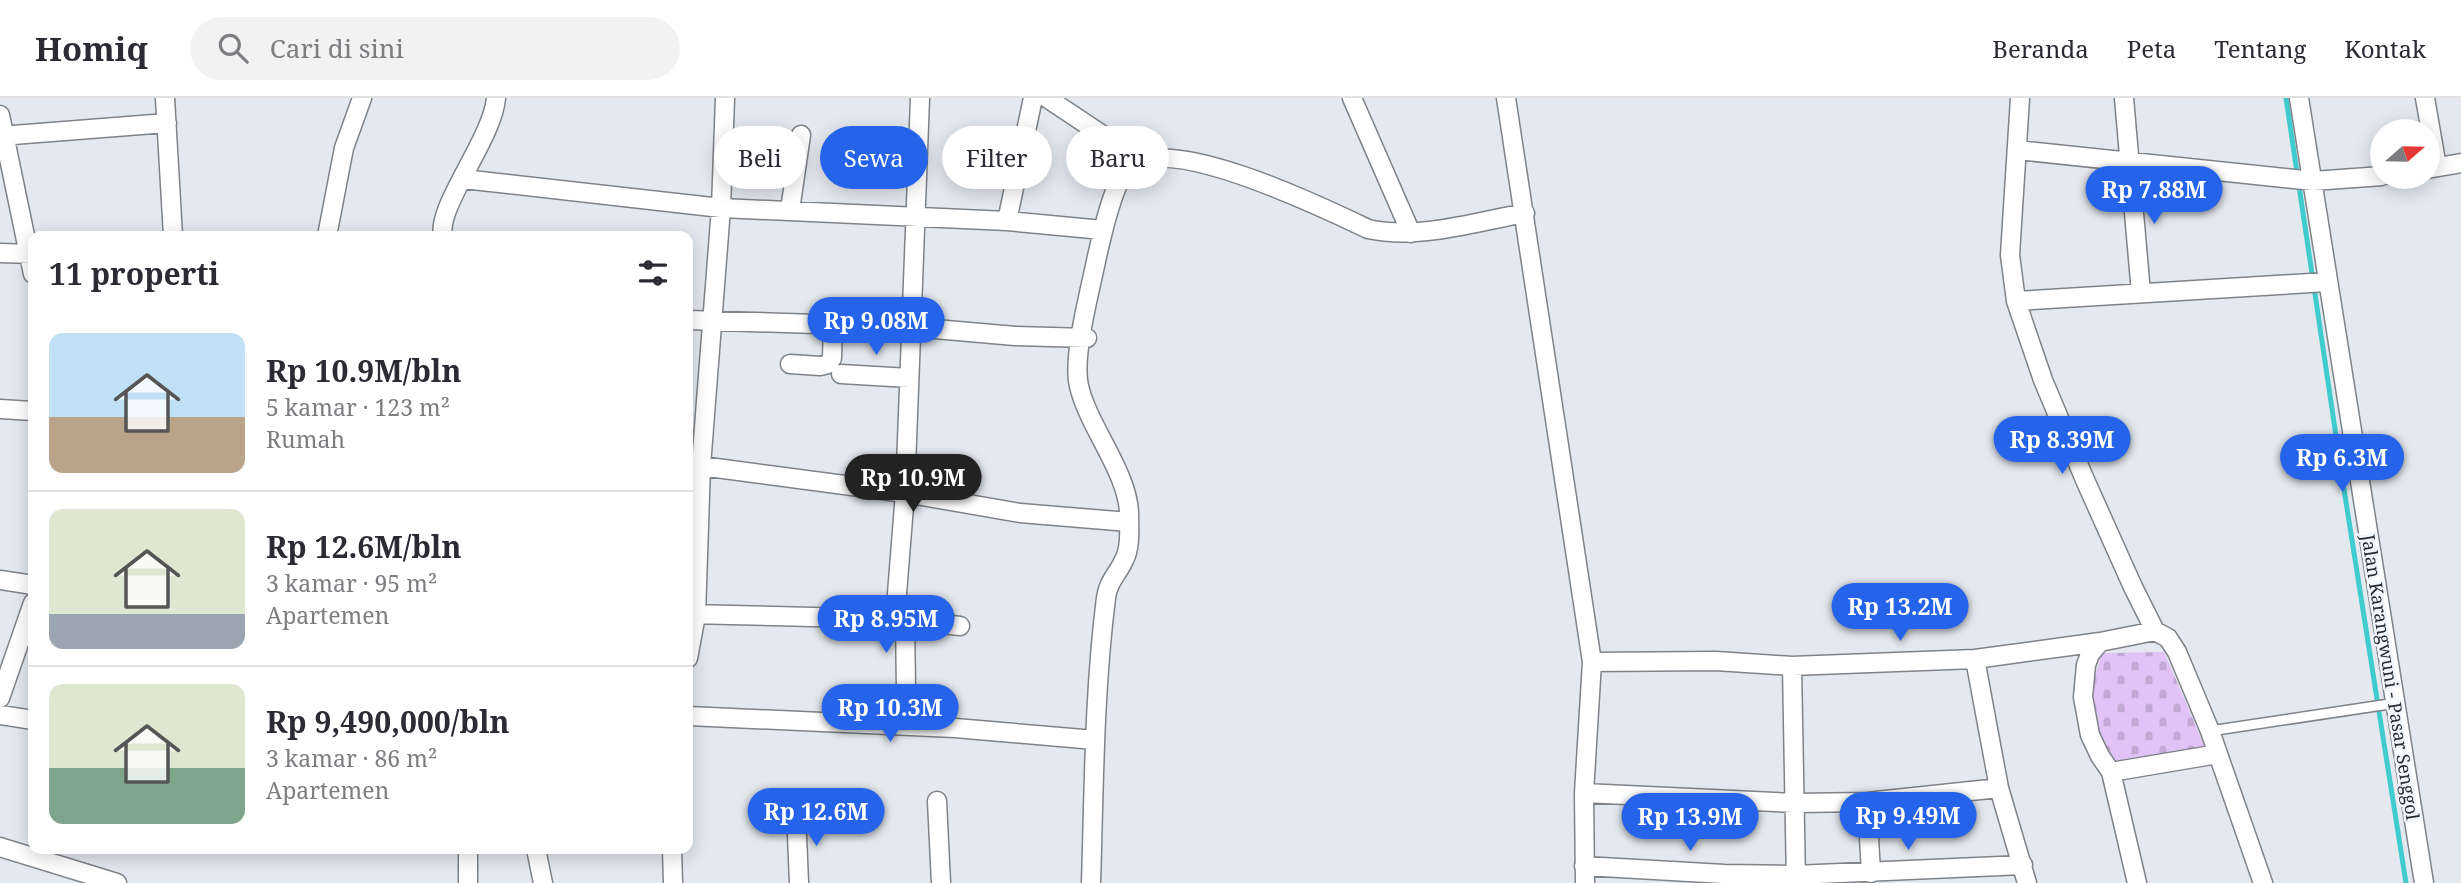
<!DOCTYPE html>
<html lang="id">
<meta charset="utf-8">
<style>
body{margin:0;font-family:"Noto Serif",serif;background:#f2f2f3;color:#2b2b33;height:100vh;display:flex;flex-direction:column;font-size:26px;white-space:nowrap}
*{box-sizing:border-box;margin:0}
p{font-size:23px;color:#7c7c81}
.icon{flex:none;width:38px;height:38px;fill:none;stroke:currentColor;stroke-width:2;stroke-linecap:round;stroke-linejoin:round}
.map{position:relative;flex:1;overflow:hidden}
.drawer{position:absolute;left:28px;top:133px;width:665px;height:623px;display:flex;flex-direction:column;background:#fff;border-radius:14px;box-shadow:0 4px 18px #0003}
.drawer>*{flex:none}
.banner{position:absolute;left:714px;top:28px;width:665px;height:63px;display:flex;gap:14px}
.needle{width:46px;rotate:70deg}
.buttons{position:absolute;left:2370px;top:21px;display:grid;gap:14px}
.buttons a{display:grid;place-items:center;width:70px;height:70px;border-radius:50%;background:#fff;box-shadow:0 4px 18px #0003;font-size:35px}
.price{position:absolute;translate:-50% -60px;padding:0 16px;border-radius:24px;background:#2563eb;color:#fff;font-size:23px;line-height:46px;filter:drop-shadow(0 2px 4px #0008)}
.price::after{content:'';position:absolute;left:50%;top:42px;width:21px;height:16px;margin-left:-10px;background:inherit;clip-path:polygon(0 0,100% 0,50% 100%)}
.price.on{background:#222;color:#fff}
ul{padding:0;list-style:none}
li{display:flex;align-items:center;gap:21px;height:175px;padding:0 21px}
li+li{border-top:2px solid #e1e1e2}
li span{display:grid;place-items:center;flex:none;width:196px;height:140px;border-radius:14px;color:#555}
li>.icon{margin-inline-start:auto}
span .icon{width:84px;height:84px;fill:#fffc;stroke-width:1}
li b{font-size:30px}
h2{display:flex;justify-content:space-between;align-items:center;height:84px;padding:0 21px;font-size:30px}
.chip{padding:0 24px;border-radius:32px;background:#fff;box-shadow:0 4px 18px #0003;font-size:24px;line-height:63px}
.chip.on{background:#2563eb;color:#fff}
header{display:flex;align-items:center;gap:42px;box-sizing:border-box;height:98px;padding:0 35px;background:#fff;border-bottom:2px solid #e1e1e2}
header strong{font-size:33px}
nav{display:flex;gap:38px;margin-inline-start:auto;font-size:24px}
.search{width:490px;height:63px;background:#f2f2f3;display:flex;align-items:center;gap:18px;box-sizing:border-box;padding:0 24px;border-radius:38px;color:#7c7c81;font-size:26px}
.map>svg:first-child{display:block}
.cemetery{fill:url(#cemetery-stones)}
.lines{fill:none;stroke-linecap:round;stroke-linejoin:round}
.stream{stroke:#40cbce;stroke-width:5}
.service-casing{stroke:#7e8388;stroke-width:12}
.minor-casing{stroke:#7e8388;stroke-width:21}
.service{stroke:#fff;stroke-width:9}
.minor{stroke:#fff;stroke-width:18}
.labels{text-anchor:middle;dominant-baseline:central;stroke-width:5;stroke-linejoin:round;paint-order:stroke}
.street-label{font-size:18px;fill:#282a2c;stroke:#f1f6fc}
</style>
<header>
<strong>Homiq</strong>
<div class="search"><svg class="icon" aria-label="search" viewBox="0 0 24 24"><circle cx="10" cy="10" r="6"/><path d="M15 15l6 6"/></svg>Cari di sini</div>
<nav><a>Beranda</a><a>Peta</a><a>Tentang</a><a>Kontak</a></nav>
</header>
<div class="map">
<svg width="2461" height="785" viewBox="0 0 2461 785">
<defs>
<pattern id="cemetery-stones" width="16" height="16" patternUnits="userSpaceOnUse" patternTransform="scale(1.75)"><rect width="16" height="16" fill="#e2c3f7"/><path d="M2 7V4a2 2 0 0 1 4 0v3zM10 15v-3a2 2 0 0 1 4 0v3z" fill="#c2a8d4"/></pattern>
</defs>
<rect width="100%" height="100%" fill="#e4e9ef"/>
<path class="cemetery" d="M2164,554l46,107 -102,21 -24,-70 18,-57z"/>
<g class="lines">
<path class="stream" d="M2286,0l57,385 63,400"/>
<g class="service-casing">
<path id="service" d="M2210,633l186,-28"/>
</g>
<g class="minor-casing">
<path id="minor" d="M165,0l8,138
M1047,0l93,62
M1352,0l59,135
M1506,0l86,564
M2020,0l-10,157 6,46 27,79 42,100 48,107 22,44
M2124,0l17,195
M2299,0l125,785
M2425,0l12,69
M0,17l33,159
M0,38l167,-13
M2017,52l296,31 69,-5
M2427,71l34,-6
M463,81l258,29 286,13 96,9
M790,112l11,-75
M1007,123l26,-123
M327,138l17,-88 18,-50
M443,138c-7,-29 50,-98 53,-138
M0,155l33,1
M2016,203l311,-19
M688,222l224,7 103,9 72,2
M790,266l30,2 8,-2 4,-6 1,-34
M841,276l68,4
M0,311l33,2
M688,368h13l204,27 115,20 109,9
M0,482l33,5
M688,516l207,5 65,7
M895,521l10,-126 15,-395
M905,523l1,68
M2100,544l-10,12 -4,11 -3,32 7,38 10,21 11,16 26,111
M688,560l8,-43 5,-149 20,-258 4,-110
M1975,561l24,129
M1792,568l4,217
M0,600l33,-95
M0,617l33,5
M688,618l267,12 140,12
M2111,674l107,-18
M1584,695l211,10 72,-1 132,-14 28,95
M937,703l4,82
M1867,704l4,71
M0,749l117,36
M536,751l7,34
M672,751l1,34
M1584,768l140,8 71,1 228,-10
M468,785v-34
M799,785l-3,-72 33,-3
M1091,785c3,-95 3,-191 15,-285 2,-17 12,-24 18,-38 7,-13 5,-32 5,-47 -1,-40 -41,-87 -50,-127 -7,-29 11,-95 17,-125 5,-22 17,-80 33,-94 41,-34 195,41 239,62 51,11 107,-7 157,-16
M1585,785l-1,-90 8,-131 124,-1 76,5 183,-7 125,-17 55,-11 13,7 9,14 33,79 53,152"/>
</g>
<use href="#service" class="service"/>
<use href="#minor" class="minor"/>
</g>
<g class="labels">
<g class="street-label">
<text transform="translate(2391 579) rotate(81)">Jalan Karangwuni - Pasar Senggol</text>
</g>
</g>
</svg>
<div class="buttons">
<a><svg class="needle" viewBox="-14 -14 28 28"><path d="M0-13l5 13h-10z" fill="#e53935"/><path d="M0 13l5-13h-10z" fill="#7c7c81"/></svg></a>
</div>
<b class="price" style="left:2154px;top:128px">Rp 7.88M</b>
<b class="price" style="left:876px;top:259px">Rp 9.08M</b>
<b class="price" style="left:2062px;top:378px">Rp 8.39M</b>
<b class="price" style="left:2342px;top:396px">Rp 6.3M</b>
<b class="price on" style="left:913px;top:416px">Rp 10.9M</b>
<b class="price" style="left:1900px;top:545px">Rp 13.2M</b>
<b class="price" style="left:886px;top:557px">Rp 8.95M</b>
<b class="price" style="left:890px;top:646px">Rp 10.3M</b>
<b class="price" style="left:816px;top:750px">Rp 12.6M</b>
<b class="price" style="left:1908px;top:754px">Rp 9.49M</b>
<b class="price" style="left:1690px;top:755px">Rp 13.9M</b>
<div class="banner">
<a class="chip">Beli</a>
<a class="chip on">Sewa</a>
<a class="chip">Filter</a>
<a class="chip">Baru</a>
</div>
<section class="drawer">
<h2>11 properti<svg class="icon" aria-label="filters" viewBox="0 0 24 24"><path d="M4 7h16M4 17h16"/><circle cx="9" cy="7" r="2"/><circle cx="15" cy="17" r="2"/></svg></h2>
<ul>
<li><span style="background:linear-gradient(#bfe0f5 60%,#b9a48a 0)"><svg class="icon" aria-label="home" viewBox="0 0 24 24"><path d="M3 11l9-7 9 7M6 9v11h12V9"/></svg></span><div><b>Rp 10.9M/bln</b><p>5 kamar · 123 m²</p><p>Rumah</p></div></li>
<li><span style="background:linear-gradient(#dfe7d0 75%,#9aa5b1 0)"><svg class="icon" aria-label="home" viewBox="0 0 24 24"><path d="M3 11l9-7 9 7M6 9v11h12V9"/></svg></span><div><b>Rp 12.6M/bln</b><p>3 kamar · 95 m²</p><p>Apartemen</p></div></li>
<li><span style="background:linear-gradient(#dfe7d0 60%,#7fa58c 0)"><svg class="icon" aria-label="home" viewBox="0 0 24 24"><path d="M3 11l9-7 9 7M6 9v11h12V9"/></svg></span><div><b>Rp 9,490,000/bln</b><p>3 kamar · 86 m²</p><p>Apartemen</p></div></li>
</ul>
</section>
</div>
